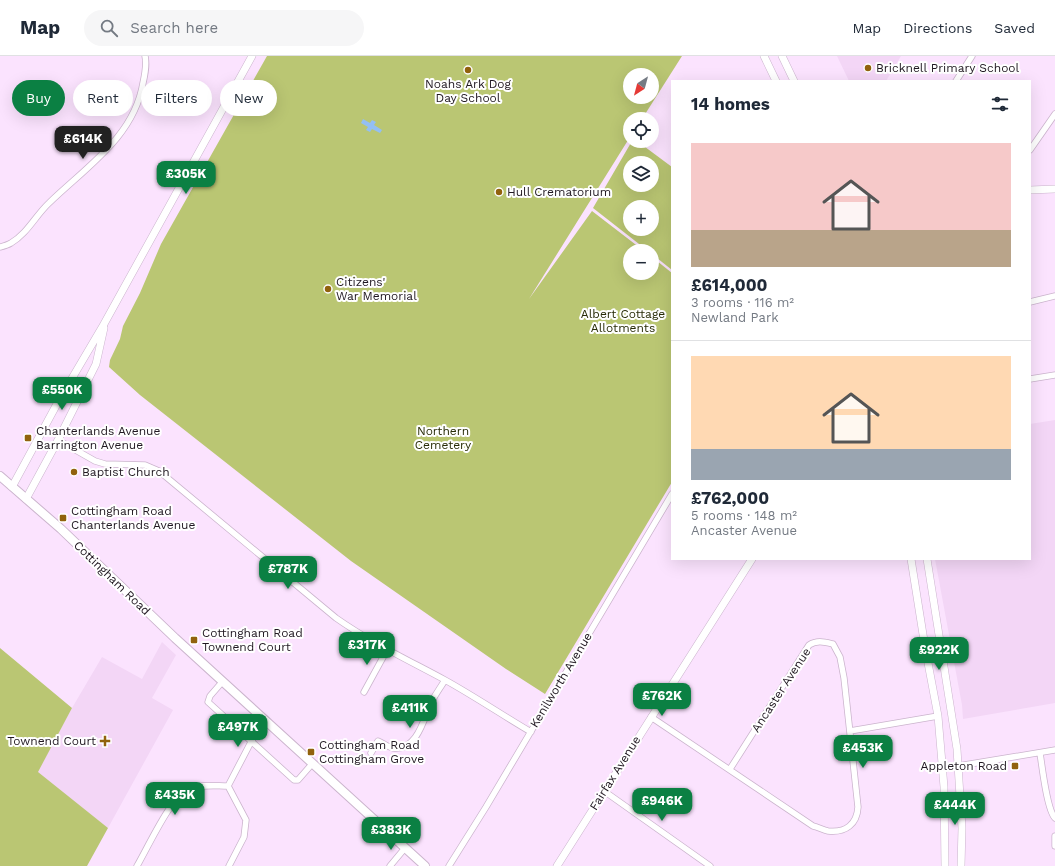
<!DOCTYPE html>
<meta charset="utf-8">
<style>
body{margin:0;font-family:"Work Sans",sans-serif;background:#f6f6f7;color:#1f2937;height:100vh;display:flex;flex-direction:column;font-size:15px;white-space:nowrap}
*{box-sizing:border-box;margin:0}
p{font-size:13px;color:#747a83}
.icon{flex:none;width:22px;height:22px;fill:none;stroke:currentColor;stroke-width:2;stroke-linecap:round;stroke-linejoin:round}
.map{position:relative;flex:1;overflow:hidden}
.sheet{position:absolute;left:671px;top:24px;width:360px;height:480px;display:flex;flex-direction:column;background:#fff;border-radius:0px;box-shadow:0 4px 16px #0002}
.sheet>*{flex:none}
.banner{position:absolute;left:12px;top:24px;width:380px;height:36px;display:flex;gap:8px}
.needle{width:26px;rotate:216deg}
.tools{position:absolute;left:623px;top:12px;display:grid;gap:8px}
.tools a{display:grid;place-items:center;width:36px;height:36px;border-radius:50%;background:#fff;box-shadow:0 4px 16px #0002;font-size:20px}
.price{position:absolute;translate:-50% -34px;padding:0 9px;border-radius:8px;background:#0b8043;color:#fff;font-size:13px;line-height:26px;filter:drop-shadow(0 1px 2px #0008)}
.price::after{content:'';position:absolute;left:50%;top:24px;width:12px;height:9px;margin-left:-6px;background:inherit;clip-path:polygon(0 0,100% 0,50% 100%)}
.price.current{background:#222;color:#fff}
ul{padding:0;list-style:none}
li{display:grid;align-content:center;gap:8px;height:212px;padding:0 20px}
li+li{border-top:1px solid #e0e1e3}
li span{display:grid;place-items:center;height:124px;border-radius:0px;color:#555}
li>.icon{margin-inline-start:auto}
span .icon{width:72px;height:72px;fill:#fffc;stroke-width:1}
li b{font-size:17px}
h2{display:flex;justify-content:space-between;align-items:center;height:48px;padding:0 20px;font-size:17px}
.pill{padding:0 14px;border-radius:18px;background:#fff;box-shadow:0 4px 16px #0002;font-size:14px;line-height:36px}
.pill.current{background:#0b8043;color:#fff}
header{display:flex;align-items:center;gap:24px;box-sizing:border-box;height:56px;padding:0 20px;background:#fff;border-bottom:1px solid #e0e1e3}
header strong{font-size:19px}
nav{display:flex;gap:22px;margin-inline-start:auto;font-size:14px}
.search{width:280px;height:36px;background:#f6f6f7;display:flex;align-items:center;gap:10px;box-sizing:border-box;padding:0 14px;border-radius:22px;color:#747a83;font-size:15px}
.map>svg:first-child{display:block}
.built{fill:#f3d6f6}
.green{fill:#bac673;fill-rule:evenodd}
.water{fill:#93bff4}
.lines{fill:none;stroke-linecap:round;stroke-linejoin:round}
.minor-casing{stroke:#cbb4cd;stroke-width:7}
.tertiary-casing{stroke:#cbb4cd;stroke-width:8}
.secondary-casing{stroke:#cbb4cd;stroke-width:10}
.minor{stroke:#fff;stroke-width:5.5}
.tertiary{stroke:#fff;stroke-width:7}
.secondary{stroke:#fff;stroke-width:8}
.poi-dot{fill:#91620d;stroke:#fff;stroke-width:1.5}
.labels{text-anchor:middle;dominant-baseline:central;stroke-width:4;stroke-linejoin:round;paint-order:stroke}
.poi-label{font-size:12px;fill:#201821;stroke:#fff;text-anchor:start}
.park-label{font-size:12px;fill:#282c07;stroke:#fff}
.street-label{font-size:12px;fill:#201821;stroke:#fff}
</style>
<header>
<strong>Map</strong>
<div class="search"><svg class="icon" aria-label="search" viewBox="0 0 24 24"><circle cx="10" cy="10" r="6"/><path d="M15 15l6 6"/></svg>Search here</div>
<nav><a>Map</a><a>Directions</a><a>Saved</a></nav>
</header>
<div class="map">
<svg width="1055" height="810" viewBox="0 0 1055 810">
<rect width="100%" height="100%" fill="#fbe3fe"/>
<path class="built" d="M837,0h64l-15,25h-37z
M1055,364v283l-92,16 -1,-14 -27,-146h95v-135z
M162,586l14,13 -24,43 21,12 -65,118 -71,-55 35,-65 30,-51 40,22z"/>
<path class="green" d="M267,0h415l-40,63h-12v18l-101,162 63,-88 52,40h-14v22h22v-16l20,16v209l-127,212 -39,-25 -155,-108 -211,-166 -31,-28 1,-7 10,-21 3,-13 17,-33 21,-49zM630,19h22v22h-22z
M632,85h5l35,26v103l-20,-16v-3h-4l-55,-43zM630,107h22v22h-22zM630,151h22v22h-22z
M0,592l72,60 -34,64 70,56 -21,38h-87z"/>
<path class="water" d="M363,63l7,4 2,-3 4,2 -2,3 8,5 -2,3 -8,-4 -2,3 -4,-2 2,-3 -7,-4z"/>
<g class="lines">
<g class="minor-casing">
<path id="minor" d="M956,25l16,-25
M1030,94l25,-36
M0,191c4,-1 8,-2 11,-4 16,-9 25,-28 38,-40 37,-36 85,-66 94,-120 2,-9 4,-18 2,-27
M1030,246l25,-6
M1030,323l25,-4
M58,384l37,21 10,3 40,1 14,6 177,147c34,24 72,42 109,62 29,16 57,35 86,52
M223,625l-13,15 -2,6 86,78h4l14,-16
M364,636l23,-42
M651,661l162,109c5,1 10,4 15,5 18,2 29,-7 30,-24l-14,-129 -4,-21 -7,-13c-9,-2 -16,-4 -24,1l-79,124
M850,675l88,-15
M371,697l7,-12c5,2 10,6 15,7 21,3 29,-22 35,-38 3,-10 11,-20 17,-30
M1040,697c2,13 7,57 15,65
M958,710l97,-16
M228,730l18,34 -2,17 -15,29
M228,730l23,-44 14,-23
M604,735l106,75
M1055,780v10
M137,810c10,-17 35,-71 51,-77 13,-5 27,-3 40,-3
M390,810l15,-18
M449,810l37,-59 186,-313"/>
</g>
<g class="tertiary-casing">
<path id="tertiary" d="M764,0l12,25
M782,0l12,25
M1030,134l25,-1
M12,431l46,-85 46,-78 148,-268
M26,443l32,-59 38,-76 8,-36
M911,503l14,88 13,69 6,71 1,79
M927,503l30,190 5,79 -1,38
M557,810l195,-307"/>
</g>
<g class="secondary-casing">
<path id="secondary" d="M0,420l61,53 114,109 250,228"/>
</g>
<use href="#minor" class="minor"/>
<use href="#tertiary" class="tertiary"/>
<use href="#secondary" class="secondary"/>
</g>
<g class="poi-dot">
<circle cx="868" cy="12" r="4"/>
<circle cx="468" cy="14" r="4"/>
<circle cx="499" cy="136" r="4"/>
<circle cx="328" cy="233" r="4"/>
<rect x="24" y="378" width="8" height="8" rx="2"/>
<circle cx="74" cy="416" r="4"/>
<rect x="59" y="458" width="8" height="8" rx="2"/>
<rect x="190" y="580" width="8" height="8" rx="2"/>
<path d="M103 679h4v4h4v4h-4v4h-4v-4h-4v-4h4z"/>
<rect x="307" y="692" width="8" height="8" rx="2"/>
<rect x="1011" y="706" width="8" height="8" rx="2"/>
</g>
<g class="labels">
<g class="poi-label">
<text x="876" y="12">Bricknell Primary School</text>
<text x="468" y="28" text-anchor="middle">Noahs Ark Dog<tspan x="468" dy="14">Day School</tspan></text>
<text x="507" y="136">Hull Crematorium</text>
<text x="336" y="226">Citizens'<tspan x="336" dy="14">War Memorial</tspan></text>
<text x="36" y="375">Chanterlands Avenue<tspan x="36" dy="14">Barrington Avenue</tspan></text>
<text x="82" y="416">Baptist Church</text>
<text x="71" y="455">Cottingham Road<tspan x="71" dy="14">Chanterlands Avenue</tspan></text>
<text x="202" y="577">Cottingham Road<tspan x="202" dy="14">Townend Court</tspan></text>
<text x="96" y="685" text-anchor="end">Townend Court</text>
<text x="319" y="689">Cottingham Road<tspan x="319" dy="14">Cottingham Grove</tspan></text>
<text x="1007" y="710" text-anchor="end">Appleton Road</text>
</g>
<g class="park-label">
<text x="623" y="258">Albert Cottage<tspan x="623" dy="14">Allotments</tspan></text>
<text x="443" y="375">Northern<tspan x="443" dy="14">Cemetery</tspan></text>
</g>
<g class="street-label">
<text transform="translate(112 522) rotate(44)">Cottingham Road</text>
<text transform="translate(561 624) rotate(-59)">Kenilworth Avenue</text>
<text transform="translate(781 634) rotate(-57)">Ancaster Avenue</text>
<text transform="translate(615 717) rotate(-58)">Fairfax Avenue</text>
</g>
</g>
</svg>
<div class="tools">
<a><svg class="needle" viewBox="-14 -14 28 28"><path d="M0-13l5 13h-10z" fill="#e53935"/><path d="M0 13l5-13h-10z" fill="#747a83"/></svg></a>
<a><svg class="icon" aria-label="locate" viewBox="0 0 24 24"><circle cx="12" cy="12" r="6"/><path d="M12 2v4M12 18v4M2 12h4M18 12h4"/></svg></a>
<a><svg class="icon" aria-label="layers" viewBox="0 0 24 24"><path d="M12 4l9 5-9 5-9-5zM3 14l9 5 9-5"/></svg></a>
<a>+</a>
<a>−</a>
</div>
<b class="price current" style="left:83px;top:104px">£614K</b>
<b class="price" style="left:186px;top:139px">£305K</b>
<b class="price" style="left:62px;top:355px">£550K</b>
<b class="price" style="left:288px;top:534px">£787K</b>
<b class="price" style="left:367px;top:610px">£317K</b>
<b class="price" style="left:939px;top:615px">£922K</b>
<b class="price" style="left:662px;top:661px">£762K</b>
<b class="price" style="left:410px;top:673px">£411K</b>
<b class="price" style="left:238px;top:692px">£497K</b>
<b class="price" style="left:863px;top:713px">£453K</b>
<b class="price" style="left:175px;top:760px">£435K</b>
<b class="price" style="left:662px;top:766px">£946K</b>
<b class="price" style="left:955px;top:770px">£444K</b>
<b class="price" style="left:391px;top:795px">£383K</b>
<div class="banner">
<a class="pill current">Buy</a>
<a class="pill">Rent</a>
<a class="pill">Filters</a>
<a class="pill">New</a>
</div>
<section class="sheet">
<h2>14 homes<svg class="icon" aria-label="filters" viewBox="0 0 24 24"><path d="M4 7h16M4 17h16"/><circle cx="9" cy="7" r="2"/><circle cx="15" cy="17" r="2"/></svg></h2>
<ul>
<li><span style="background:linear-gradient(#f6c9c9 70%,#b9a48a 0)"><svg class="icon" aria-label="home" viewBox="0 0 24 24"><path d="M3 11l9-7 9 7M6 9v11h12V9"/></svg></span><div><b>£614,000</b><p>3 rooms · 116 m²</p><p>Newland Park</p></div></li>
<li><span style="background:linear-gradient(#ffd9b3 75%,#9aa5b1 0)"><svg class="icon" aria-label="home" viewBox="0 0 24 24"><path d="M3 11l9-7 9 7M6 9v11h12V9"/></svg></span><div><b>£762,000</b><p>5 rooms · 148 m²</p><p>Ancaster Avenue</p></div></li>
</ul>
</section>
</div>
